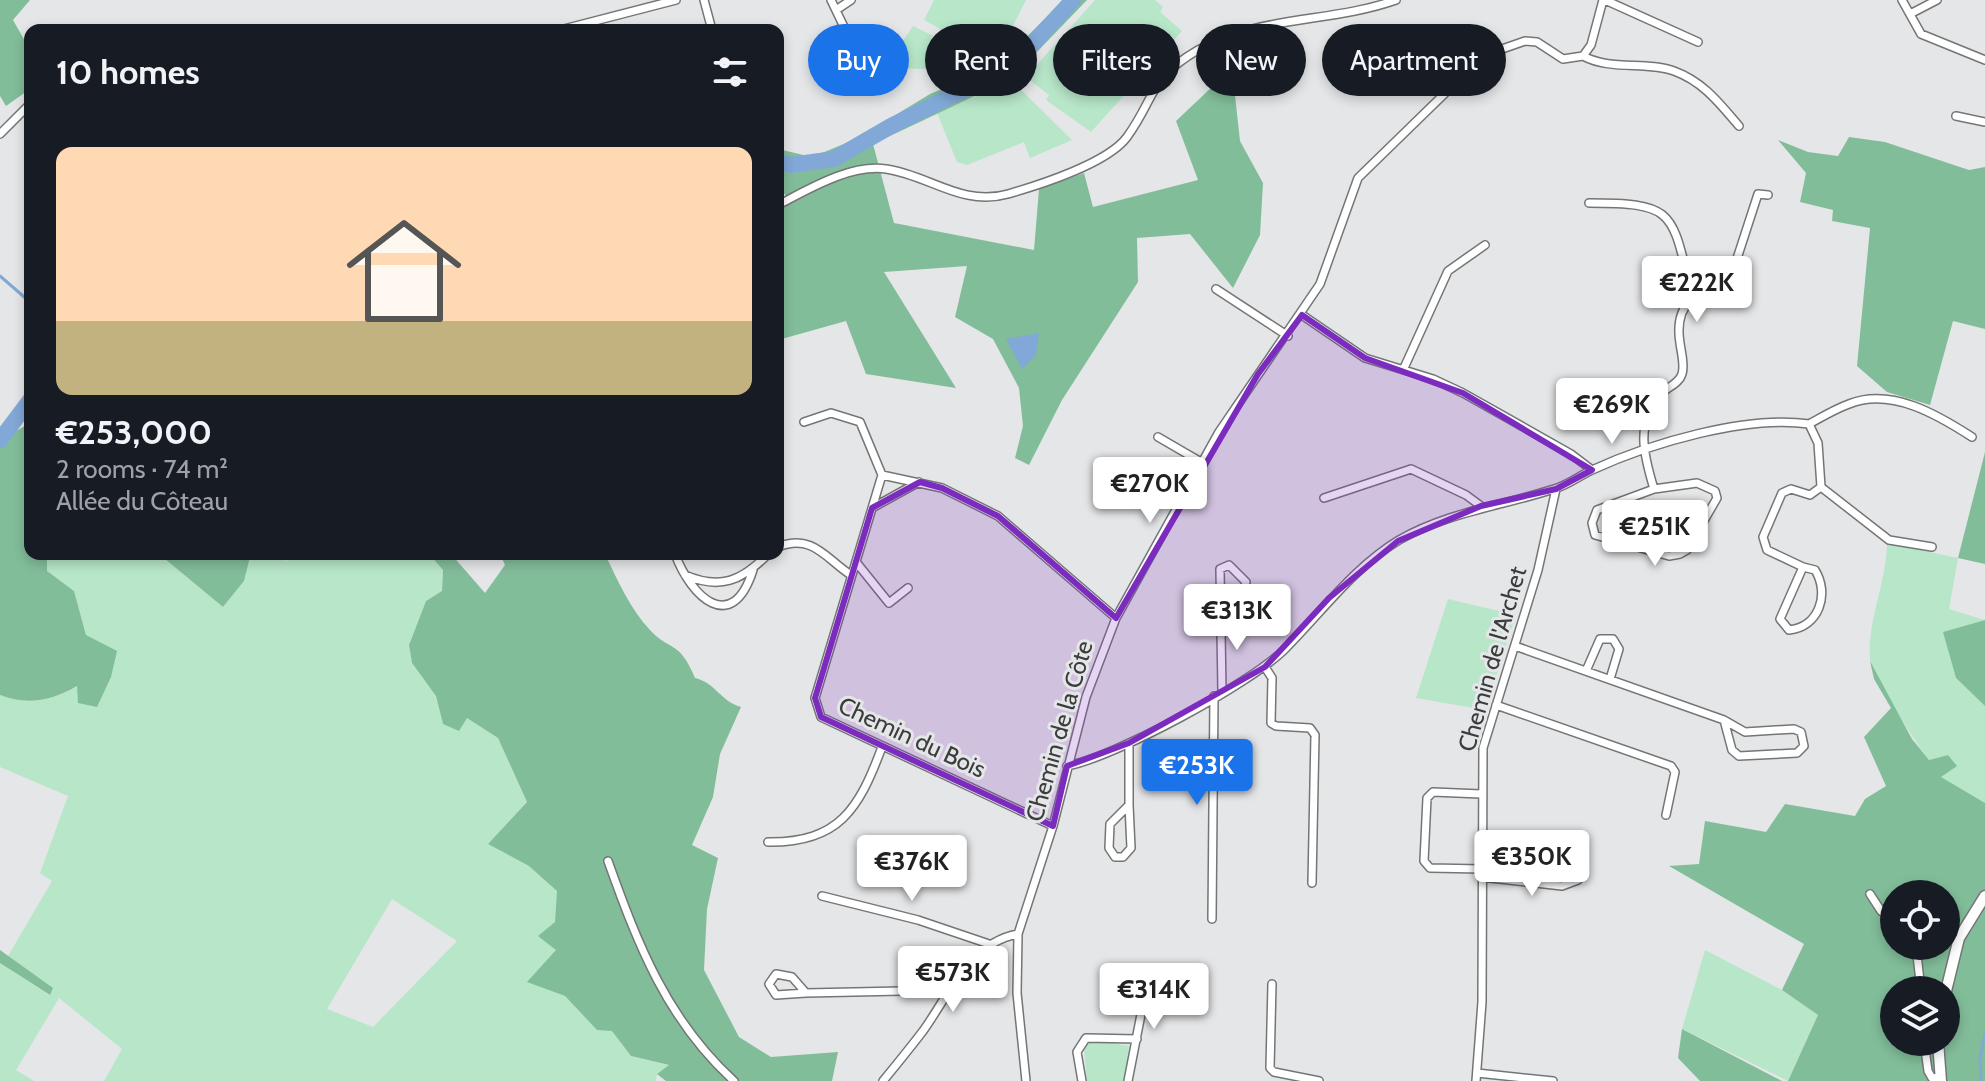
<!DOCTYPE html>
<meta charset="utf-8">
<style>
body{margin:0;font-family:Cabin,sans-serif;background:#242831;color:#f1f3f6;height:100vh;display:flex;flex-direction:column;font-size:30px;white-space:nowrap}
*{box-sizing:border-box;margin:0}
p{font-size:26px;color:#9ea1a6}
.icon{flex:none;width:44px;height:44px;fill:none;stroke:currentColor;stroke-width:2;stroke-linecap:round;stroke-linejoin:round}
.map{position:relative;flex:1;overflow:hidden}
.panel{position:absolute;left:24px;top:24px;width:760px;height:536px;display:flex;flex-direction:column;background:#171b24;border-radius:16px;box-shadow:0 4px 12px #0003}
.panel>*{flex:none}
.top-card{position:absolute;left:808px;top:24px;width:760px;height:72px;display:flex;gap:16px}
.buttons{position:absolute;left:1880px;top:880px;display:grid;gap:16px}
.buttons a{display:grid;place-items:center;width:80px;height:80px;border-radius:50%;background:#171b24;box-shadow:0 4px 12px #0003;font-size:40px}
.price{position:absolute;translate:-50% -68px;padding:0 18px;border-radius:8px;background:#fff;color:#222;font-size:26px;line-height:52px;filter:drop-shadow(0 2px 4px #0008)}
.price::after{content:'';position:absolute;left:50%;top:48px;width:24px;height:18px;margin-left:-12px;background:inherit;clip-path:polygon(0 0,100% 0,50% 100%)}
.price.on{background:#1a73e8;color:#fff}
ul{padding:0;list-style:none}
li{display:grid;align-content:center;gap:16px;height:424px;padding:0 32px}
li span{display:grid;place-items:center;height:248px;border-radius:16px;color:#555}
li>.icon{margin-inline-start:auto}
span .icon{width:144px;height:144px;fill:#fffc;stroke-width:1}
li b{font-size:34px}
h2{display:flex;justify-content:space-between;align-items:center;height:96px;padding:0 32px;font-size:34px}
.tag{padding:0 28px;border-radius:36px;background:#171b24;box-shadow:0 4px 12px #0003;font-size:28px;line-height:72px}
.tag.on{background:#1a73e8;color:#fff}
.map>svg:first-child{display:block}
.green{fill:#b7e6c9;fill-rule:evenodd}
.forest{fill:#82bd9a;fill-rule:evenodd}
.water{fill:#81a8d6}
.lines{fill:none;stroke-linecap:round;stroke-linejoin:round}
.stream{stroke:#81a8d6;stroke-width:3}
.river{stroke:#81a8d6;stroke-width:16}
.street-casing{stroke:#747576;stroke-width:10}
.secondary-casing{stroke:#747576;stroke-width:13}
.street{stroke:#fff;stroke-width:7}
.secondary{stroke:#fff;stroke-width:10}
.marked{fill:#7b2cbf;fill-opacity:0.2;stroke:#7b2cbf;stroke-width:6;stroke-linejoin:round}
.labels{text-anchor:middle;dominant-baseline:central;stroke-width:6;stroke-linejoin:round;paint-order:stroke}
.street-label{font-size:24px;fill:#3b3c3c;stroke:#e5e6e8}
</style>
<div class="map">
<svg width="1985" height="1081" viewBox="0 0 1985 1081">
<rect width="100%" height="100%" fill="#e5e6e8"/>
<path class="green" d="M934,0h92l-30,59 -72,-39z
M1095,0h60l8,7 -3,5 22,19 -91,101 -45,-32 3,-5 -23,-18z
M913,26l60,29 -9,16 -65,-3 -9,-8z
M1012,81l60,59 -42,18 -6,-16 -57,23 -10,-3 -20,-49z
M1887,543l71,15 -9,51 36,11 -41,12 12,46 29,28v97l-45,-26 16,-12 -8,-10 -19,5c-11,-14 -58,-87 -59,-101 -3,-37 17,-79 17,-116z
M47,554h120l-2,5 58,48 21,-26 6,-27h24l12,7 11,-7h132l14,16 -1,22 -16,9 -17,44 3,18 24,33 7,28 24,-6 31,20 29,64 -39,42 41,22 28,24 -1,60 -28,32 37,14 32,34h15l19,26 40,10 -14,8 -1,7h-552l18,-32 -63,-51 -43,72 18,11h-34v-118l49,32 3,-7 -44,-32 44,-75 -12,-8 28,-77 -68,-29v-72c27,11 54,5 78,-9l8,-51 -12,-44 -28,-20zM392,899l65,42 -84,86 -46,-18z
M1448,599l68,16 -31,95 -69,-12z
M1705,950l77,40 36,25 -30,66 -106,-52z
M1094,1040l35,6 -4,35h-38l-3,-34z"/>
<path class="forest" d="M0,0h30l-17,20 17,30v39l-24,17 -6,-10z
M1063,0h24l-76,79 -138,65 21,79 140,27 5,-61 45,-16 9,34 105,-27 -22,-59 56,-53 8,73 23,42 -3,52 -27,53 -43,-54 -53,4 1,44 -76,118 -33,65 -14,-7 8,-32 -4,-38 -26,-49 -38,-22 12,-51 -83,6 72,116 -90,-14 -20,-53 -68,19v-130l13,-8 -13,-16v-37l34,8 44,-18 74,-45 69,-29z
M1849,137l36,5 84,28 16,-3v162l-32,-8 -23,84 -43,-13 -30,-26 13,-138 -38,-7 1,-11 -33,-8 6,-29 -28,-33 30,12 30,4z
M30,423v131h17v17l27,20 12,44 31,16 -6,26 -14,30 -19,-4 -1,-17c-23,14 -50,20 -77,9v-255z
M1985,452v112l-27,-6z
M167,554h83v3l-6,24 -21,26 -58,-48z
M429,554h22l34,39 20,-28 -5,-11h105c12,25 25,55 45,76 20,22 29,9 45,48 21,5 25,23 46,29l-21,47 -7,43 -21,48 26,13 -11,51 -3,61 35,67 32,20 67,-5 -6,29h-166l-9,-7 12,-9 -38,-9 -19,-25 -15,-1 -32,-34 -38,-14 29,-32 -18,-14 17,-14 2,-31 -28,-25 -41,-22 39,-42 -29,-64 -31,-20 -8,13 -16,-7 -7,-28 -24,-33 -3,-18 17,-44 16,-10 1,-21z
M1985,620v86l-29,-28 -13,-46z
M1870,661l42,78 17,21 19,-5 9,11 -16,11 44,26v278h-197l30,-66 -36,-25 22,-46 -135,-78 30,-2 6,-43 61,11 19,-28 70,12 10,-17 21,-13 -22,-49 27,-29 -17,-29zM1894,894h52v52h-52zM1894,990h52v52h-52z
M0,950l53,38 -3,7 -50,-32z
M1682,1029l100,52h-82l-22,-23z"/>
<path class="water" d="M1039,333l-3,22 -14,14 -16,-30z"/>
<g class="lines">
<path class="stream" d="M0,276l30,26
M1981,1081l-1,-23 5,-24"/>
<path class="river" d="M778,162l13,3 43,-6 57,-33 121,-60 61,-66
M0,440l30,-40"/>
<g class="street-casing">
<path id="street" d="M704,0l8,30
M831,0l27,56
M1605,0l93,42
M1902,0l19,34 64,26
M836,10l15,-10
M1910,14l27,-14
M560,30l116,-30
M1583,56c28,15 63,5 91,15 30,11 46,33 65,55
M1583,56l8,-11 12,-45
M1956,116l29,6
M0,134l30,-30
M1589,203c88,0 82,9 103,91
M778,205c31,-16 72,-41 108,-36 43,6 76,38 122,25 31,-9 100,-31 119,-57 29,-40 21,-58 71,-87 62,-35 133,-27 198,-50
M1216,289l72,47
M1302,315l63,43 68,21 30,14 108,61 21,16
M1404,368l44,-97 37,-26
M804,422l27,-9 29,9 22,53
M1809,424l9,19 3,44 68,53 43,7
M1809,424c13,-7 26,-15 40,-20 42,-17 89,11 123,33
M1158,437l43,25
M1654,489l43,-6 18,8 2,7 -30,52 -7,4 -11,2 -74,-21 -3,-12 5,-13 57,-21c-10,-33 -19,-65 6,-94 7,-8 19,-11 22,-21 3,-9 -1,-22 -2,-31 -7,-42 19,-52 51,-66l27,-83 10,1
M1324,498l87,-29 55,26 15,11
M872,508l47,-26
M778,547c35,-14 48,12 73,28
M675,554c16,43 57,82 78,16
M856,562l33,41 19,-15
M1803,567l12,3c15,24 4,57 -26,60l-9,-11 23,-52 -36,-17 -4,-13 19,-44 9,-4 19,6 11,-8
M685,575c35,15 57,6 83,-21
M1221,605l23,-17 2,-6 -17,-17 -9,4 2,123
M1515,646l209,74 8,30 7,6 58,-3 7,-7 -3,-14 -7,-3 -49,3 -21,-12
M1265,667l7,11 -1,45 5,3 34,2 5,7 -3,148
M1586,671l14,-32h13l6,10 -9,30
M1496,705l175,61 4,6 -9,43
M1129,743v62l-19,19 -1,24 6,9h8l8,-9 -2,-43
M1067,766c48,-9 183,-82 218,-117 37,-37 68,-81 114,-109 49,-28 103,-34 155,-51 14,-4 25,-13 38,-19 59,-27 154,-55 217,-46
M1481,794l-48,-2 -6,6 -3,63 6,7 52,1
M1053,826l-232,-109 -6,-19 67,-223 60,13 56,28 118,102
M768,842c71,1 91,-33 114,-95
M608,861c30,84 59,159 126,220
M1482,877l80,9 16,-6
M1870,894l11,17 13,10
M822,896l96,24 74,25
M1212,919l2,-223
M1916,946l5,44
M1272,984l-2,84 4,4 45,9
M806,993l-30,2 -7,-11 7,-10 16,3 14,16 144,-3
M1924,1042l4,29 4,7 8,-1
M1477,1073l76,8
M883,1081c14,-17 27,-33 40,-50 26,-36 46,-88 95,-97
M1026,1081l-9,-88 1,-59 35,-108 33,-129 30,-79 103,-186 101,-148 38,-106 115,-112 29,-17 23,-8 12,1 26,17 20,-3
M1082,1081l-5,-29 9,-14 51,1
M1128,1081l16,-82 -1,-20
M1476,1081l6,-79 1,-254 55,-178 18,-81"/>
</g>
<g class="secondary-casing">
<path id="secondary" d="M1946,991l13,-53 26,-42
M1938,1042l3,39"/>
</g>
<use href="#street" class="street"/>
<use href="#secondary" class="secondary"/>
</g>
<path class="marked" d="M1302,315l63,43 98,35 129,77 -36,19 -75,17 -83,35 -69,57 -64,69 -136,76 -62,23 -14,60 -232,-109 -6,-19 57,-190 48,-26 22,6 56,28 118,102 142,-244z"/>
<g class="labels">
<g class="street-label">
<text transform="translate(1492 659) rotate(-74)">Chemin de l'Archet</text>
<text transform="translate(1059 731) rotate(-74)">Chemin de la Côte</text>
<text transform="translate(912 737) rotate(25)">Chemin du Bois</text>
</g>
</g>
</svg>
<div class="buttons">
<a><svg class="icon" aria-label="locate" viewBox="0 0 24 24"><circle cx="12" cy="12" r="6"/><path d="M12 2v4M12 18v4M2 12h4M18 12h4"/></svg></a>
<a><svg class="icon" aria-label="layers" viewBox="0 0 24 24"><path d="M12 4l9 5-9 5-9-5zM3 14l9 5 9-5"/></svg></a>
</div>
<b class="price" style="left:1697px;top:324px">€222K</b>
<b class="price" style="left:1612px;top:446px">€269K</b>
<b class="price" style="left:1150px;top:525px">€270K</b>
<b class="price" style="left:1655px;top:568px">€251K</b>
<b class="price" style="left:1237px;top:652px">€313K</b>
<b class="price on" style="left:1197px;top:807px">€253K</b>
<b class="price" style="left:1532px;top:898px">€350K</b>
<b class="price" style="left:912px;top:903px">€376K</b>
<b class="price" style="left:953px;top:1014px">€573K</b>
<b class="price" style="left:1154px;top:1031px">€314K</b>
<div class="top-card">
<a class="tag on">Buy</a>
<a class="tag">Rent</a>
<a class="tag">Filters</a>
<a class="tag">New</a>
<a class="tag">Apartment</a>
</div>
<section class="panel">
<h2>10 homes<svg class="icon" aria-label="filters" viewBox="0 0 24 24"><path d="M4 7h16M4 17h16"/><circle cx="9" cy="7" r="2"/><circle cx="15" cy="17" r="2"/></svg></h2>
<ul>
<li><span style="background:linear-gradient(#ffd9b3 70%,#c2b280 0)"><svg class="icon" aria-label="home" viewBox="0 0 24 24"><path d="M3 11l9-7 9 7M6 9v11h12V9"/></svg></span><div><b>€253,000</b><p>2 rooms · 74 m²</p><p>Allée du Côteau</p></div></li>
</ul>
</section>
</div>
